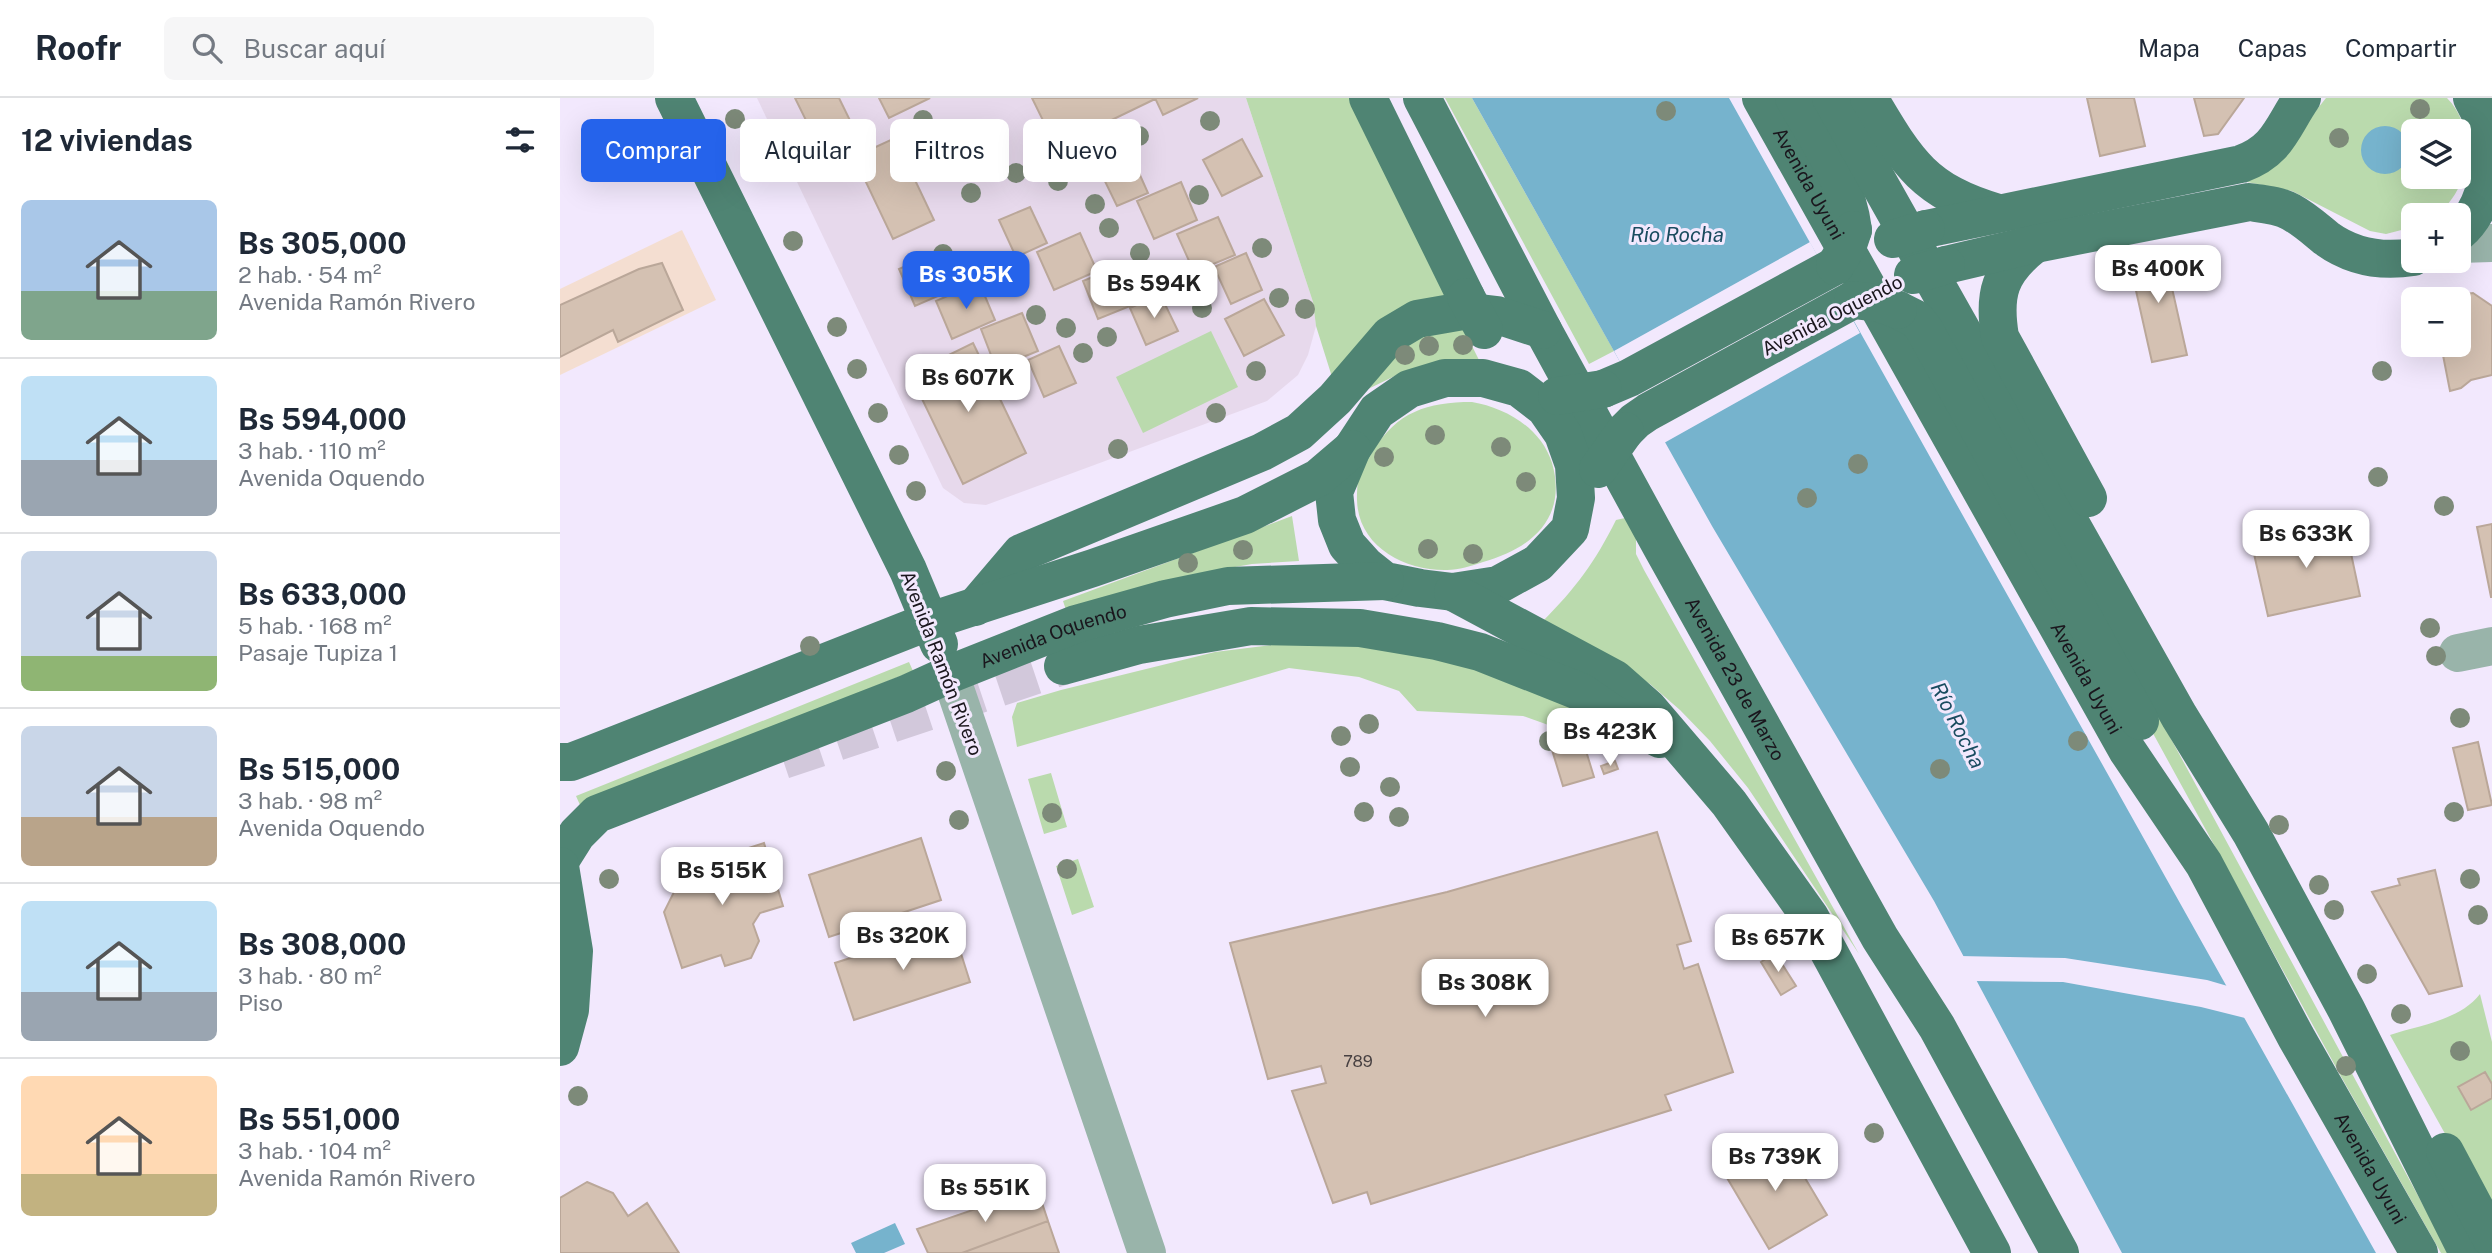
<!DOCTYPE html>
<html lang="es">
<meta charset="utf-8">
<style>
body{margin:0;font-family:"Public Sans",sans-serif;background:#f6f6f7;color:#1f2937;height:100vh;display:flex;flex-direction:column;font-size:26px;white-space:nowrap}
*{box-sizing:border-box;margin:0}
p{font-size:23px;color:#747a83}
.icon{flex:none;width:38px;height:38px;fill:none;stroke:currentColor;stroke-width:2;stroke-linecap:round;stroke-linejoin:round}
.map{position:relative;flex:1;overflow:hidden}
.drawer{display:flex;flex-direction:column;background:#fff;width:560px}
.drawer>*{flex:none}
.top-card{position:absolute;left:21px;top:21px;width:665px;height:63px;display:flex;gap:14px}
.fabs{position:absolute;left:1841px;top:21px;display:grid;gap:14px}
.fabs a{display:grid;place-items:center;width:70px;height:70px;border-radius:10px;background:#fff;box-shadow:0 7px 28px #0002;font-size:35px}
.price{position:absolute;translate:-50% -60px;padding:0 16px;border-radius:14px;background:#fff;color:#222;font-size:23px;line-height:46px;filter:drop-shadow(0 2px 4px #0008)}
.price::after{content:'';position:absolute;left:50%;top:42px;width:21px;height:16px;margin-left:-10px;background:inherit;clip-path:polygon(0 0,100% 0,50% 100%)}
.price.selected{background:#2563eb;color:#fff}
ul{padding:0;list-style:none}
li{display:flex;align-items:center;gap:21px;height:175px;padding:0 21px}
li+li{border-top:2px solid #e0e1e3}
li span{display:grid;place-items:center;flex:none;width:196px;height:140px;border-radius:10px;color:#555}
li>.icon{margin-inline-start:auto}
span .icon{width:84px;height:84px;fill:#fffc;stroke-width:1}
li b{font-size:30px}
h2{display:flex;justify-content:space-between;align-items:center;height:84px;padding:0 21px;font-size:30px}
.pill{padding:0 24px;border-radius:10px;background:#fff;box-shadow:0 7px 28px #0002;font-size:24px;line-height:63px}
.pill.selected{background:#2563eb;color:#fff}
header{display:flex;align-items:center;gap:42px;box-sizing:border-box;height:98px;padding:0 35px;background:#fff;border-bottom:2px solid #e0e1e3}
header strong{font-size:33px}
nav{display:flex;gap:38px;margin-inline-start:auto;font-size:24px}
.search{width:490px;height:63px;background:#f6f6f7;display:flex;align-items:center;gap:18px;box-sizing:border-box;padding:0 24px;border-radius:10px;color:#747a83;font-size:26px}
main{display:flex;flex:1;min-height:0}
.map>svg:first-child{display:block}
.commercial{fill:#f4ded1}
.education{fill:#e7d9ec}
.green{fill:#badaad;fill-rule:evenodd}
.water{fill:#76b3cd}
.pier{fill:#f2e8fd}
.building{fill:#d4c1b2;stroke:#baa799;stroke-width:2}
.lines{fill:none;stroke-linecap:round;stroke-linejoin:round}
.major-tunnel{stroke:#d2c8db;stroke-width:38;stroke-dasharray:38 19;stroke-linecap:butt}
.minor{stroke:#99b4aa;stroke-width:38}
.major{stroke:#4f8473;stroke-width:38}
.major-bridge{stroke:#4f8473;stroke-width:38}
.tree{fill:#7d8a79}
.labels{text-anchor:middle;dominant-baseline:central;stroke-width:6;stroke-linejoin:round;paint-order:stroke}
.number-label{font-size:16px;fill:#484142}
.street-label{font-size:19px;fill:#1a161d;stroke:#f2e8fd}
.water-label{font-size:21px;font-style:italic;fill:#1a4c60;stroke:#f2e8fd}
</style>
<header>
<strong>Roofr</strong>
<div class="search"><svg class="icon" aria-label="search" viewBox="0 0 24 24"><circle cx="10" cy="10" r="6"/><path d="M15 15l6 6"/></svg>Buscar aquí</div>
<nav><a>Mapa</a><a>Capas</a><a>Compartir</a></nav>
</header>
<main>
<section class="drawer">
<h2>12 viviendas<svg class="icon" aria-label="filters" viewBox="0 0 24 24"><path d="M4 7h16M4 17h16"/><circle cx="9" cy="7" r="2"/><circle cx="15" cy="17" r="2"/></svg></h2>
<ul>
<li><span style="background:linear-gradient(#a9c7e8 65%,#7fa58c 0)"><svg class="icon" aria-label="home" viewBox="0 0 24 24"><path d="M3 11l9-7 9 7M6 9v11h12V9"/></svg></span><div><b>Bs 305,000</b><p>2 hab. · 54 m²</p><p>Avenida Ramón Rivero</p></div></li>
<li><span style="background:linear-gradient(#bfe0f5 60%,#9aa5b1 0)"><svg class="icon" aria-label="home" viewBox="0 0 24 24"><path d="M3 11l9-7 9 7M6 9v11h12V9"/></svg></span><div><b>Bs 594,000</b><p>3 hab. · 110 m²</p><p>Avenida Oquendo</p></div></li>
<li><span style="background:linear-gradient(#c9d6e8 75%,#8fb573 0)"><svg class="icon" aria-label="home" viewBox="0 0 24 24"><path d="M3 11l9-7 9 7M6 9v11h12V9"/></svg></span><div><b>Bs 633,000</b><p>5 hab. · 168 m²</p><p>Pasaje Tupiza 1</p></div></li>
<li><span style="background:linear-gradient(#c9d6e8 65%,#b9a48a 0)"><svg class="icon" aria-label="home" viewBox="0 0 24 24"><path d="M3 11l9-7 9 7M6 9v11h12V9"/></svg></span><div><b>Bs 515,000</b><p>3 hab. · 98 m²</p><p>Avenida Oquendo</p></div></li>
<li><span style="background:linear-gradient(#bfe0f5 65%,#9aa5b1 0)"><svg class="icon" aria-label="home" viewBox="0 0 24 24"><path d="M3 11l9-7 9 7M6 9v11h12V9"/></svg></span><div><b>Bs 308,000</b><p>3 hab. · 80 m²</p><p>Piso</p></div></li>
<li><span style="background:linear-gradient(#ffd9b3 70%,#c2b280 0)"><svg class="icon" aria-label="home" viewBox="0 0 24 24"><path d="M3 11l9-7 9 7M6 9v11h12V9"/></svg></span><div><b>Bs 551,000</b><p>3 hab. · 104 m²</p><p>Avenida Ramón Rivero</p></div></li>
</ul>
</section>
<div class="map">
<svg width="1932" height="1155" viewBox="0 0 1932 1155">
<rect width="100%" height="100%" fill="#f2e8fd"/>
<path class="commercial" d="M122,132l34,70 -156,75v-86z"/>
<path class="education" d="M197,0h489l67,204 3,24 -8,29 -10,20 -31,26 -281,104 -22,-2 -21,-15z"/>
<path class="green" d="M686,0h104l98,200 -116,79 -16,-51 -3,-24z
M885,0h27l142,253 -25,13z
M1766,0h121c26,26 26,74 4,102 -4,5 -9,13 -16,15 -6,2 -15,0 -22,0v12l-27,7 -16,-3 -78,-40 -45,-9 63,-64zM1853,33h46v46h-46z
M902,228l17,34 -76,12 -37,18 41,-49z
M651,233l27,56 -95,46 -27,-56z
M912,304c34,6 69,26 80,61 16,55 -21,86 -69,99 -12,4 -24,8 -36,8 -43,1 -89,-24 -90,-70 0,-8 0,-19 3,-26 3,-8 9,-16 13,-23 24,-39 54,-49 99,-49z
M732,418l7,45 -47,3 -62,11 -124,35 -3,-9z
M1065,420l11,20v16l8,16 215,384 -111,-166 -38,-47 -30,-31 -30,-26 -108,-62c34,-34 53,-60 74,-102z
M759,545l94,8 107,27 96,55 -14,14 -23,-11 -56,-20 -106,-5 -18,-20 -40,-14 -70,-9 -272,79 -5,-30 5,-14 44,-13 154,-38 57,-7z
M349,564l4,9 -333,134 -4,-9z
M1590,602l299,553h-8l-98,-173 -205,-374z
M491,675l16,54 -23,7 -16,-55z
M518,761l16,48 -22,8 -16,-49z
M1920,896l12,48v176l-102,-183c30,-10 70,-15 90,-41z"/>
<path class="water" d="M912,0h257l647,1155h-254l-188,-352 -222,-375z
M1801 52a24 24 0 1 1 48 0a24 24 0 1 1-48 0Z
M335,1125l10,21 -21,9h-28l-5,-10z"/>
<path class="pier" d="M1250,144l50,91 -196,110 -50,-92z
M1399,858l106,2 142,22 24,7 18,32 -48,-12 -138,-25 -90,-1z"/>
<path class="building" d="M235,0h44l26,53 -35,18z
M319,0h51l-41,20z
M472,0h123v1l-99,48z
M595,0h43l-35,17z
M1527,0h47l11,48 -45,10z
M1634,0h50l-26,36 -14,2z
M335,40l39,82 -41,19 -39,-82z
M682,41l20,37 -40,20 -19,-36z
M571,57l17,38 -31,13 -18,-37z
M621,84l16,38 -43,19 -17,-38z
M470,109l17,36 -31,14 -17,-37z
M658,119l17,38 -41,17 -17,-38z
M520,135l17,38 -43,19 -17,-38z
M1603,150l24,107 -35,7 -24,-107z
M686,155l16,37 -31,14 -17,-37z
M370,157l17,37 -32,14 -16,-37z
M102,165l21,47 -65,32 -5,-12 -53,27v-52l79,-36z
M563,166l17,38 -42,17 -15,-38z
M419,184l16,38 -43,19 -16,-38z
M1913,195l19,13v69l-21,5 -10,8 -11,3 -9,-46h18v-46l-3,-4z
M600,196l18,37 -32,14 -16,-37z
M704,201l20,36 -40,21 -19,-37z
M462,215l16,38 -42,17 -15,-39z
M413,245l53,110 -63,31 -53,-110z
M499,248l17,37 -32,14 -16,-37z
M1932,426v73h-1l-14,-70z
M1785,427l15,71 -92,20 -16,-71z
M1023,643l11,36 -31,9 -11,-36z
M1918,644l14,63 -24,5 -15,-62z
M1055,663l3,8 -14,5 -3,-8z
M1097,734l34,109 -14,4 7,24 14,-5 35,108 -68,23 6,15 -300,94 -4,-12 -34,11 -41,-112 34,-8 -5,-17 -53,13 -38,-136 217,-51z
M361,740l20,62 -112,37 -20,-62z
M204,745l19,63 -23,7 -7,11 6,17 -8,17 -26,8 -4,-11 -39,13 -18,-56 22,-44z
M1875,772l27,116 -33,8 -57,-102 28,-7 -2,-6z
M392,827l18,57 -116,38 -19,-57z
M1215,855l21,33 -15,9 -20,-33z
M1925,974l7,12v14l-21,12 -13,-23z
M1220,1038l47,79 -58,34 -46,-78z
M27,1084l26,11 15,23 19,-13 32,50h-119v-55z
M477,1090l11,33 -86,32h-34l-11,-24z
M488,1123l11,32h-97z"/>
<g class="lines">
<path class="major-tunnel" d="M223,662l280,-94"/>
<path class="minor" d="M1899,146l33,-1
M1898,555l34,-7
M390,576l197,579"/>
<g class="major">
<path d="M114,0l234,472 31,74"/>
<path d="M808,0l98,199"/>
<path id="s1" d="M862,0l121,232 118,216 219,392 57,89 123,226"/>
<path id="s2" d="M1201,0l366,652 77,114 92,173 123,216"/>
<path d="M1234,0c24,42 53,83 59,132"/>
<path d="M1271,0l348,618 72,117 95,176 122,244"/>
<path d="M1309,0c38,64 54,93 129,115"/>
<path d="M1366,131l315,-65c37,-13 41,-37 61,-66"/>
<path d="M1899,134c23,-20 33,-58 30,-87 -2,-17 -9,-33 -17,-47"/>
<path d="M1475,146c-36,28 -42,50 -35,93l88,161"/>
<path d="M1386,167l89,-21 214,-42c15,2 30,3 42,10 13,7 24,17 35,26 26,19 56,24 87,19"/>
<path d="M1338,212l18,9 8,10 216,392"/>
<path d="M885,280h38l36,10 26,20 18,26 11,31 2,33 -6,31 -32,34 -40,22 -45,7 -33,-4 -35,-7 -20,-16 -18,-20 -10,-25 -3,-28 18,-43 25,-38 32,-22z"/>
<path d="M1043,291l26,-11 206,-112"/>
<path d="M1065,333l10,-10 13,-9 205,-112"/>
<path d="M893,494l162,87 33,29 81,95 81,114 182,336"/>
<path d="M415,509l46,-54 241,-101 37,-20 36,-33 55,-64 27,-16 46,-8 34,4 46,15"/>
<path d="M503,568l76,-21 112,-19 109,2 77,13 43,11 101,40 29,20 50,27"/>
<path d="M0,664h11l21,-8 338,-133 163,-53 152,-53 73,-37 34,-29"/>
<path id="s3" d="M0,763l17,-27 20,-20 309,-120 44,-20 126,-50 89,-25 63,-13 157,-5"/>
<path d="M0,768l14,85 -4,59 -10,37"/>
<path d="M1885,1054l47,88"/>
</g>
<path class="major-bridge" d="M1333,141l33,-10
M1275,168l13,-21 5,-15
M1353,177l33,-10
M906,199l18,33
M1293,202l26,3 19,7
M997,298l46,-7
M1038,371l27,-38"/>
</g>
<g class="tree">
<circle cx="1860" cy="11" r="10"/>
<circle cx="1106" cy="13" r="10"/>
<circle cx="175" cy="21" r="10"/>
<circle cx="363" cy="22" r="10"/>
<circle cx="650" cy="23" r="10"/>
<circle cx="579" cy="38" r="10"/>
<circle cx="1779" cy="40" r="10"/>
<circle cx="554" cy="51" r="10"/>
<circle cx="456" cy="75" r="10"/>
<circle cx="498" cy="83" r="10"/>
<circle cx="411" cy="95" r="10"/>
<circle cx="639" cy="97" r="10"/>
<circle cx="535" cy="106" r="10"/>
<circle cx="549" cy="130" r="10"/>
<circle cx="233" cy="143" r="10"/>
<circle cx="702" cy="150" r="10"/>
<circle cx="580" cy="155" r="10"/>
<circle cx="383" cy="156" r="10"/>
<circle cx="429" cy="179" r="10"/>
<circle cx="623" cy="195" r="10"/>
<circle cx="719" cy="200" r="10"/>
<circle cx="642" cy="210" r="10"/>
<circle cx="745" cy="211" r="10"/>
<circle cx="476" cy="217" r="10"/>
<circle cx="277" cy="229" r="10"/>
<circle cx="506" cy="230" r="10"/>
<circle cx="547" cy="239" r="10"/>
<circle cx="903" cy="247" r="10"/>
<circle cx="869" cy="248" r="10"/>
<circle cx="523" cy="255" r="10"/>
<circle cx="845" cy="257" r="10"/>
<circle cx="297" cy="271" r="10"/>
<circle cx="696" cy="273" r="10"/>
<circle cx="1822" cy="273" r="10"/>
<circle cx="318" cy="315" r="10"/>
<circle cx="656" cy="315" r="10"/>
<circle cx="875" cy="337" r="10"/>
<circle cx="941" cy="349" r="10"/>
<circle cx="558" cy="351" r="10"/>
<circle cx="339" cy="357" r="10"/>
<circle cx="824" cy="359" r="10"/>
<circle cx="1298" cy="366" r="10"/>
<circle cx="1818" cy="379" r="10"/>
<circle cx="966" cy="384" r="10"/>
<circle cx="356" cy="393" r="10"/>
<circle cx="1247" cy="400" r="10"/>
<circle cx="1884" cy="408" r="10"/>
<circle cx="868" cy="451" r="10"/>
<circle cx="683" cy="452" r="10"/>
<circle cx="913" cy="456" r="10"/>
<circle cx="628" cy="465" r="10"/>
<circle cx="1870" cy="530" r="10"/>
<circle cx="250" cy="548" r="10"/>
<circle cx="1876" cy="558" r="10"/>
<circle cx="1900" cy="620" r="10"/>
<circle cx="809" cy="626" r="10"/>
<circle cx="1036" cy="628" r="10"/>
<circle cx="781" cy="638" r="10"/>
<circle cx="989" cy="643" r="10"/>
<circle cx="1518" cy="643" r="10"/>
<circle cx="790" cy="669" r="10"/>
<circle cx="1380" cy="671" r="10"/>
<circle cx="386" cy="673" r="10"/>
<circle cx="830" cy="689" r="10"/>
<circle cx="804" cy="714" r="10"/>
<circle cx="1894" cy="714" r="10"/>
<circle cx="492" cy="715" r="10"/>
<circle cx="839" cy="719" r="10"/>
<circle cx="399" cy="722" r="10"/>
<circle cx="1719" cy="727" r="10"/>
<circle cx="507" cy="771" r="10"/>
<circle cx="49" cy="781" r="10"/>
<circle cx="1910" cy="781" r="10"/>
<circle cx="1759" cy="787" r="10"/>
<circle cx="1774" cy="812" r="10"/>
<circle cx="1918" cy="817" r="10"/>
<circle cx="1807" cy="876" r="10"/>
<circle cx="1841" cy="916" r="10"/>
<circle cx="1900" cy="953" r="10"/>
<circle cx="1786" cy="968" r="10"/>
<circle cx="18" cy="998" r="10"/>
<circle cx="1314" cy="1035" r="10"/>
</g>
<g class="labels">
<g class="number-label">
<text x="798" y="963">789</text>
</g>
<g class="street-label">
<text stroke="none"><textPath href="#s2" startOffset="98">Avenida Uyuni</textPath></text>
<text transform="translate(1272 217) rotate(-27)">Avenida Oquendo</text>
<text stroke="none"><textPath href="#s3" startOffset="550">Avenida Oquendo</textPath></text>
<text transform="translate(382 565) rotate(69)">Avenida Ramón Rivero</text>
<text stroke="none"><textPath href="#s2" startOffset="665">Avenida Uyuni</textPath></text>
<text stroke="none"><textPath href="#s1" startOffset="660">Avenida 23 de Marzo</textPath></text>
<text stroke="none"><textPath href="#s2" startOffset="1232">Avenida Uyuni</textPath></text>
</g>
<g class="water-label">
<text x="1117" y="136">Río Rocha</text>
<text transform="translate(1398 627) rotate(63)">Río Rocha</text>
</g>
</g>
</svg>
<div class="fabs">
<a><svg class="icon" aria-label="layers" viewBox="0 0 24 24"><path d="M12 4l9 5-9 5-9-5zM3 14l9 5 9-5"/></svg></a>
<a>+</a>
<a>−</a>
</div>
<b class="price" style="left:1598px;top:207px">Bs 400K</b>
<b class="price selected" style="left:406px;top:213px">Bs 305K</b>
<b class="price" style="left:594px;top:222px">Bs 594K</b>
<b class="price" style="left:408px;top:316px">Bs 607K</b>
<b class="price" style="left:1746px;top:472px">Bs 633K</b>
<b class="price" style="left:1050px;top:670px">Bs 423K</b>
<b class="price" style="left:162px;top:809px">Bs 515K</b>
<b class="price" style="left:343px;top:874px">Bs 320K</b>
<b class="price" style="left:1218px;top:876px">Bs 657K</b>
<b class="price" style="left:925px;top:921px">Bs 308K</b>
<b class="price" style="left:1215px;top:1095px">Bs 739K</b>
<b class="price" style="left:425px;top:1126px">Bs 551K</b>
<div class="top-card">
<a class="pill selected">Comprar</a>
<a class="pill">Alquilar</a>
<a class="pill">Filtros</a>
<a class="pill">Nuevo</a>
</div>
</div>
</main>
